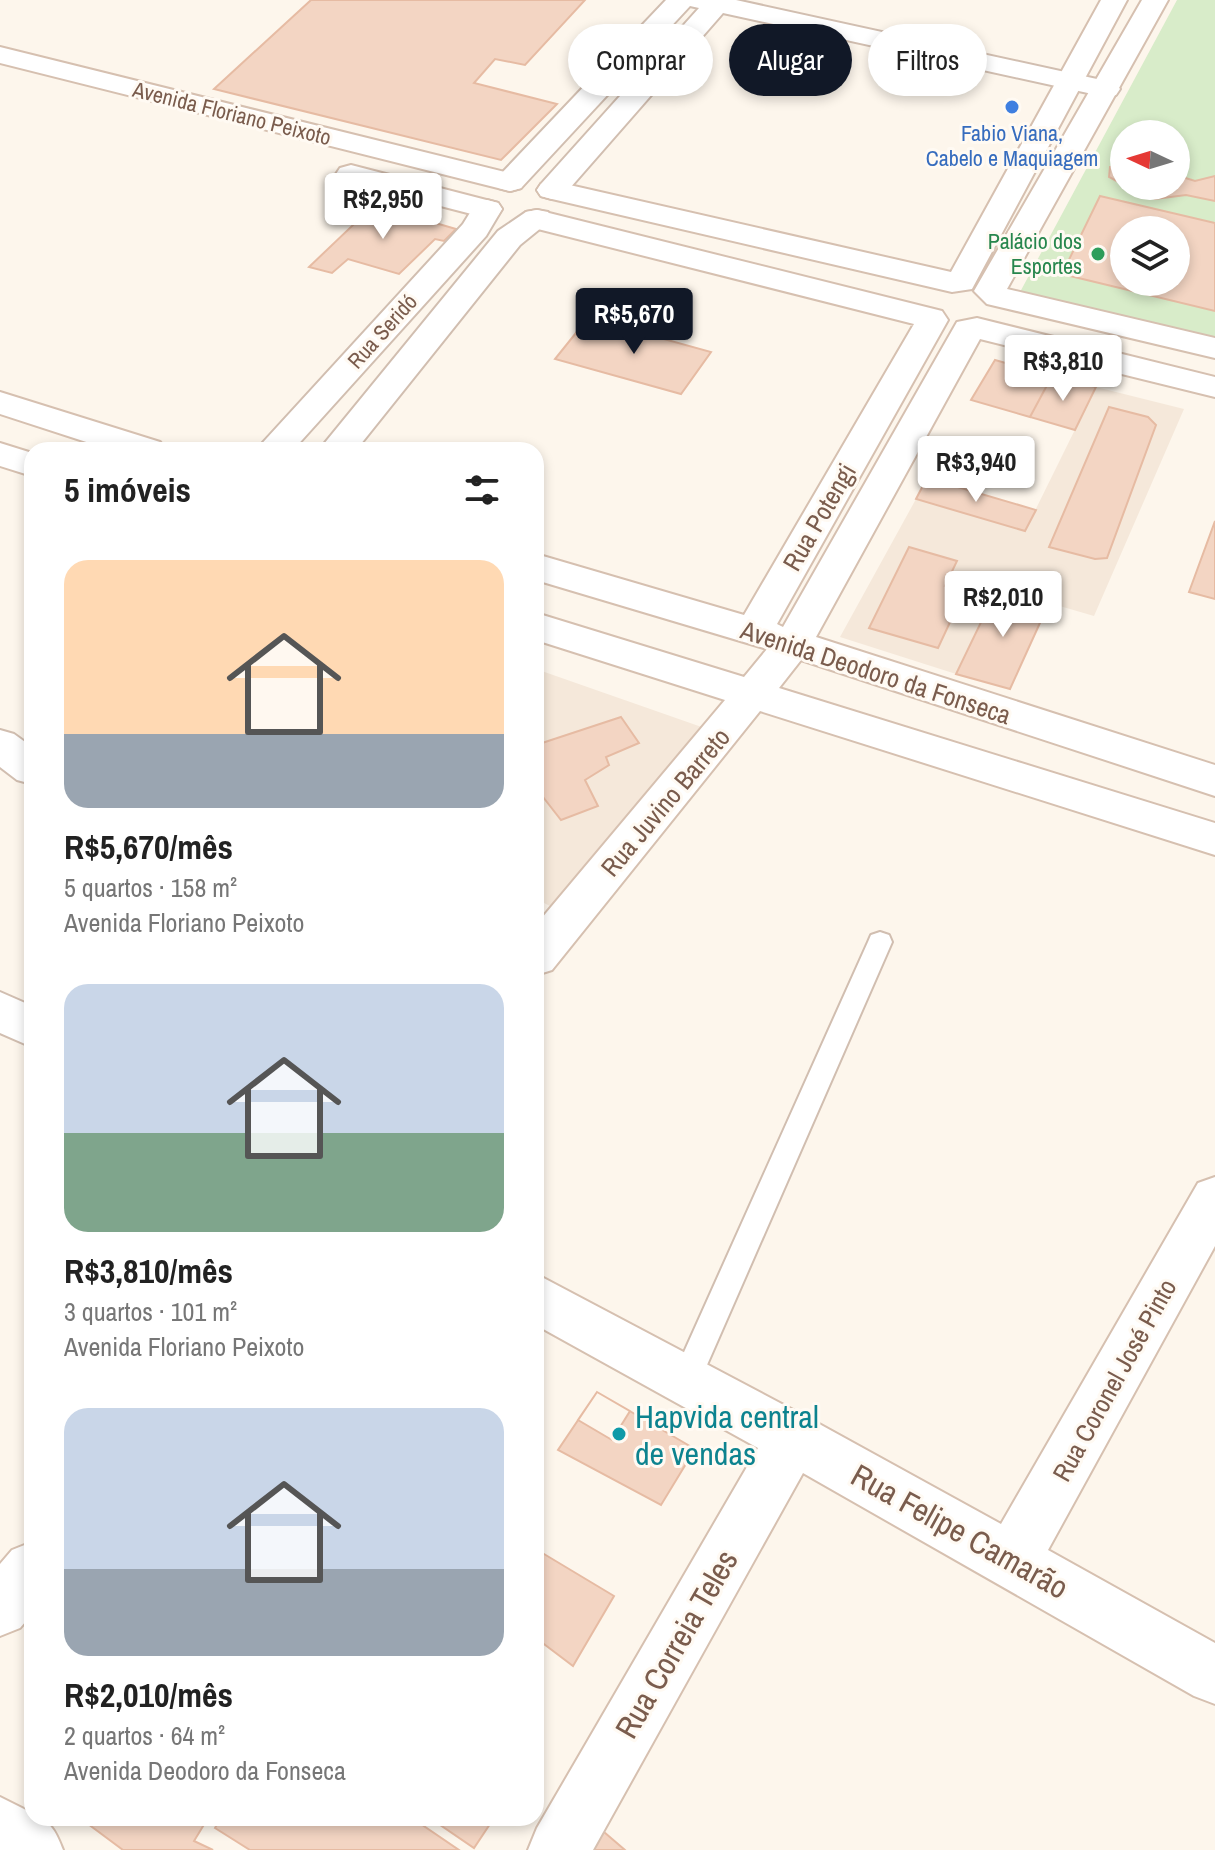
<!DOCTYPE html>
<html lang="pt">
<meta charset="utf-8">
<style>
body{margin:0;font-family:"Archivo Narrow",sans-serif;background:#f6f6f6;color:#222;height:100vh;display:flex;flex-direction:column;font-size:30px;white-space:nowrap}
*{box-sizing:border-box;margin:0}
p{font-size:26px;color:#767676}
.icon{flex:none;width:44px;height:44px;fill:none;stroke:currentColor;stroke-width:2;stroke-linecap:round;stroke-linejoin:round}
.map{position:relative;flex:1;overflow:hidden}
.sheet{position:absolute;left:24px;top:442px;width:520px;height:1384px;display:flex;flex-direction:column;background:#fff;border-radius:24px;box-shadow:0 4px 12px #0003}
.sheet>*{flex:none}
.guide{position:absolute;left:568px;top:24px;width:526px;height:72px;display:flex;gap:16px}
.needle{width:52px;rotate:274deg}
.buttons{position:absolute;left:1110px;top:120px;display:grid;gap:16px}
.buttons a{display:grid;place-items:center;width:80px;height:80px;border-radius:50%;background:#fff;box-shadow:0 4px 12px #0003;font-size:40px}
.price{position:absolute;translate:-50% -68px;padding:0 18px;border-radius:8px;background:#fff;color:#222;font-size:26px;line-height:52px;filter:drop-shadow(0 2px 4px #0008)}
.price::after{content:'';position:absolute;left:50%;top:48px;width:24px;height:18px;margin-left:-12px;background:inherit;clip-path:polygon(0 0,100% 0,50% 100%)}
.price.active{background:#111827;color:#fff}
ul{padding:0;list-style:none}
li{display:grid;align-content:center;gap:16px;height:424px;padding:0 40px}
li span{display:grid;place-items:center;height:248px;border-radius:24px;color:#555}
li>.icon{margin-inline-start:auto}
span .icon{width:144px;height:144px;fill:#fffc;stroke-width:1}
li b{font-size:34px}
h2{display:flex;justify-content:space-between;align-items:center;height:96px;padding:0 40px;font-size:34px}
.chip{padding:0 28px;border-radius:36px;background:#fff;box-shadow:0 4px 12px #0003;font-size:28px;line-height:72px}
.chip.active{background:#111827;color:#fff}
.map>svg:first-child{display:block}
.residential{fill:#f5e8da}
.green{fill:#d8ecc9;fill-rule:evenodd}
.building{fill:#f3d5c3;stroke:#e6bba3;stroke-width:2;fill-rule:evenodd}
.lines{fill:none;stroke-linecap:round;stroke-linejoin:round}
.lane-casing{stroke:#d1beb0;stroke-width:4}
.street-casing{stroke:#d1beb0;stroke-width:4}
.secondary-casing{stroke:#d6c0b0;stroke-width:4}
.lane{fill:#fff;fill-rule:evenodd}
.street{fill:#fff;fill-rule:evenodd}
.secondary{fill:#fff;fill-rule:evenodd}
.shop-dot{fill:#3f7fe0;stroke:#fffaf3;stroke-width:3}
.leisure-dot{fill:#2e9e5b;stroke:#fffaf3;stroke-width:3}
.culture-dot{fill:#0f9aa8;stroke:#fffaf3;stroke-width:3}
.labels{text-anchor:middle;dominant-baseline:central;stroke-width:6;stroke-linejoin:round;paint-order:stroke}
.far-street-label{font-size:22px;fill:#7a5c4d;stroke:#fffaf3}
.far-shop-label{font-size:22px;fill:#366cbe;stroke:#fffaf3}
.far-leisure-label{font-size:22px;fill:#27864d;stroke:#fffaf3;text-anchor:end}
.street-label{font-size:26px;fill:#7a5c4d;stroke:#fffaf3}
.near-culture-label{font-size:32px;fill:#0d838f;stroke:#fffaf3;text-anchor:start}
.near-street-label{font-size:32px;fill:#7a5c4d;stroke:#fffaf3}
</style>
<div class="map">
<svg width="1215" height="1850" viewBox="0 0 1215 1850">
<rect width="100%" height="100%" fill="#fdf6ec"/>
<path class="residential" d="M1096,387l88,22 -90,207 -96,-28 -42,86 -116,-37 76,-138 109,32z
M536,669l177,62 -153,180 -24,-12z"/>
<path class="green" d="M1177,0h38v341l-196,-47zM1124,134h52v52h-52zM1124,230h52v52h-52z"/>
<path class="building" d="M311,0h274l-60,65 -30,-6 -21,24 83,21 -56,56 -287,-71z
M1110,167h14v18l-15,-8z
M1176,175l19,6 20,-5v25l-29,-6 -31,4 -19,-13h40z
M1100,196l115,27v88l-153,-37zM1124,230h52v52h-52z
M374,205l82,24 -12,12 -9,-2 -36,35 -51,-15 -16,14 -23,-6z
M588,318l123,34 -30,42 -126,-35z
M995,360l57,16 -22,41 -59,-17z
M1052,376l44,11 -21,43 -45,-13z
M1109,407l39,10 8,8 -49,133 -12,1 -46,-12z
M927,478l109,32 -11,21 -109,-32z
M1215,521v78l-26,-7z
M909,547l48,14 -12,25 19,6 -26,56 -69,-20z
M998,587l51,16 -39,86 -54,-15z
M621,717l18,26 -33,14 3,8 -24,15 13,26 -37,14 -25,-32v-43z
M597,1392l98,57 -34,56 -103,-55z
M597,1392l33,19 -18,29 -34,-20z
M539,1551l75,45 -41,70 -37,-28v-83z
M80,1818h128l-14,23 19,9h-90z
M221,1818h191l47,32h-209l-35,-22z
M430,1818h64l-20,30z
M597,1826l28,24h-40z"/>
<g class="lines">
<g class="lane-casing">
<path id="lane" d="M880,932l9,3 3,7 -196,448 -10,4 -10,-4 -4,-10 4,-10 192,-428 3,-7z"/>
</g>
<g class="street-casing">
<path id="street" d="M666,0h70l370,81 10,2 4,6 -4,6 -10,2 -383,-84 -160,183 -11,3 -11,-3 -4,-6 4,-6 158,-176 -9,-2 -169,182 -11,3 -11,-3 -4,-6 4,-6z
M487,200l11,3 4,6 -16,27 -193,214h-37l207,-226 13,-21z
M537,210l11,2 4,7 -32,26 -164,205h-37l179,-219 28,-19z
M0,730l14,4 18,13v37l-15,-4 -17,-13z
M0,992l32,14v41l-32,-14z"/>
</g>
<g class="secondary-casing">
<path id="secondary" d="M1101,0h26l-155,289 -20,3 -400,-93 -11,-3 -4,-6 4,-6 11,-3 399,91z
M1142,0h26l-161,289 208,49v20l-228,-54 -13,-13z
M0,47l521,129 4,6 -4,6 -11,3 -510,-128z
M351,165l147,38 4,6 -4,6 -11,3 -147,-38 -4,-6 4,-6z
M537,210l405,101 6,9 -171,304 6,3 174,-305 20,-4 238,59v20l-235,-58 -164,298 399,128v31l-414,-136 -22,28 436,135v32l-455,-144 -208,259 -16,5v-50l189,-225 -189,-60v-27l208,64 23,-28 -231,-69v-26l208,61 170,-291 -388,-98 -4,-7 4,-7z
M0,392l160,50 6,8h-55l-111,-36z
M0,443l32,10v23l-32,-10z
M1215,1177v69l-167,304 167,93v61l-21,-8 -391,-223 -210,377h-65l9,-22 221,-380 -222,-123v-51l276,146 189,104 197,-341z
M32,1542v72l-12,14 -20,8v-72l12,-14z
M0,1797l32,16v5c19,0 25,17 31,32h-63z"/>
</g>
<use href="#lane" class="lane"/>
<use href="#street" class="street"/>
<use href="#secondary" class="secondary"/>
</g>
<circle class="shop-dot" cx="1012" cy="107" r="8"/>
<circle class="leisure-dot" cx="1098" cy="254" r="8"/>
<circle class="culture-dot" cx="619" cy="1434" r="8"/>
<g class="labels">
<g class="far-street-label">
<text transform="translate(232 113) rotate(14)">Avenida Floriano Peixoto</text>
<text transform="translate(382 331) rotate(-48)">Rua Seridó</text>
</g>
<g class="far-shop-label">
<text x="1012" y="133">Fabio Viana,<tspan x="1012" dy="25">Cabelo e Maquiagem</tspan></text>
</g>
<g class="far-leisure-label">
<text x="1082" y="241">Palácio dos<tspan x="1082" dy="25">Esportes</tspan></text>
</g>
<g class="street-label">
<text transform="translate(819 517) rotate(-60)">Rua Potengi</text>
<text transform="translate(876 672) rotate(18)">Avenida Deodoro da Fonseca</text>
<text transform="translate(665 802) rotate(-50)">Rua Juvino Barreto</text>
<text transform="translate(1114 1380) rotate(-61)">Rua Coronel José Pinto</text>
</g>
<g class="near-culture-label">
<text x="635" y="1416">Hapvida central<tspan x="635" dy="37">de vendas</tspan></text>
</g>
<g class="near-street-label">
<text transform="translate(960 1531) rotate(29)">Rua Felipe Camarão</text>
<text transform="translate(676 1644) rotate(-60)">Rua Correia Teles</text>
</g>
</g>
</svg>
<div class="buttons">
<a><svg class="needle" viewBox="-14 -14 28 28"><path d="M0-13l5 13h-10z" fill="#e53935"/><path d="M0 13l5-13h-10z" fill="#767676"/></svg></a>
<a><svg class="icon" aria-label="layers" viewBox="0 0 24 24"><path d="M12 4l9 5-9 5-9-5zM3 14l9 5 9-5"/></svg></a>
</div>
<b class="price" style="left:383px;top:241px">R$2,950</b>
<b class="price active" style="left:634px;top:356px">R$5,670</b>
<b class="price" style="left:1063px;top:403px">R$3,810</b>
<b class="price" style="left:976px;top:504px">R$3,940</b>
<b class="price" style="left:1003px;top:639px">R$2,010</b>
<div class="guide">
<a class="chip">Comprar</a>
<a class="chip active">Alugar</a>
<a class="chip">Filtros</a>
</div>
<section class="sheet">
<h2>5 imóveis<svg class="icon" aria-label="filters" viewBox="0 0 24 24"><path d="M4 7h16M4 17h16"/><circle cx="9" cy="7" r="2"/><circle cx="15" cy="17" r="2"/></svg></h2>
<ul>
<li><span style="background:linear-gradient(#ffd9b3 70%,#9aa5b1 0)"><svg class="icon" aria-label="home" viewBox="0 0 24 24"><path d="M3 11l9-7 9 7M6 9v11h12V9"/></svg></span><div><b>R$5,670/mês</b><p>5 quartos · 158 m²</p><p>Avenida Floriano Peixoto</p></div></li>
<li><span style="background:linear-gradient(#c9d6e8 60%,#7fa58c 0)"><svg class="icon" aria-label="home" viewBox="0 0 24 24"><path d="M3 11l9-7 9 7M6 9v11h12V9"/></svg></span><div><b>R$3,810/mês</b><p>3 quartos · 101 m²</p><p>Avenida Floriano Peixoto</p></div></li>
<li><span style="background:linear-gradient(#c9d6e8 65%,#9aa5b1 0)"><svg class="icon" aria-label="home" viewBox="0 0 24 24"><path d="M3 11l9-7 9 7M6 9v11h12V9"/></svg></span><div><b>R$2,010/mês</b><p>2 quartos · 64 m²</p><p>Avenida Deodoro da Fonseca</p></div></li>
</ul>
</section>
</div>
